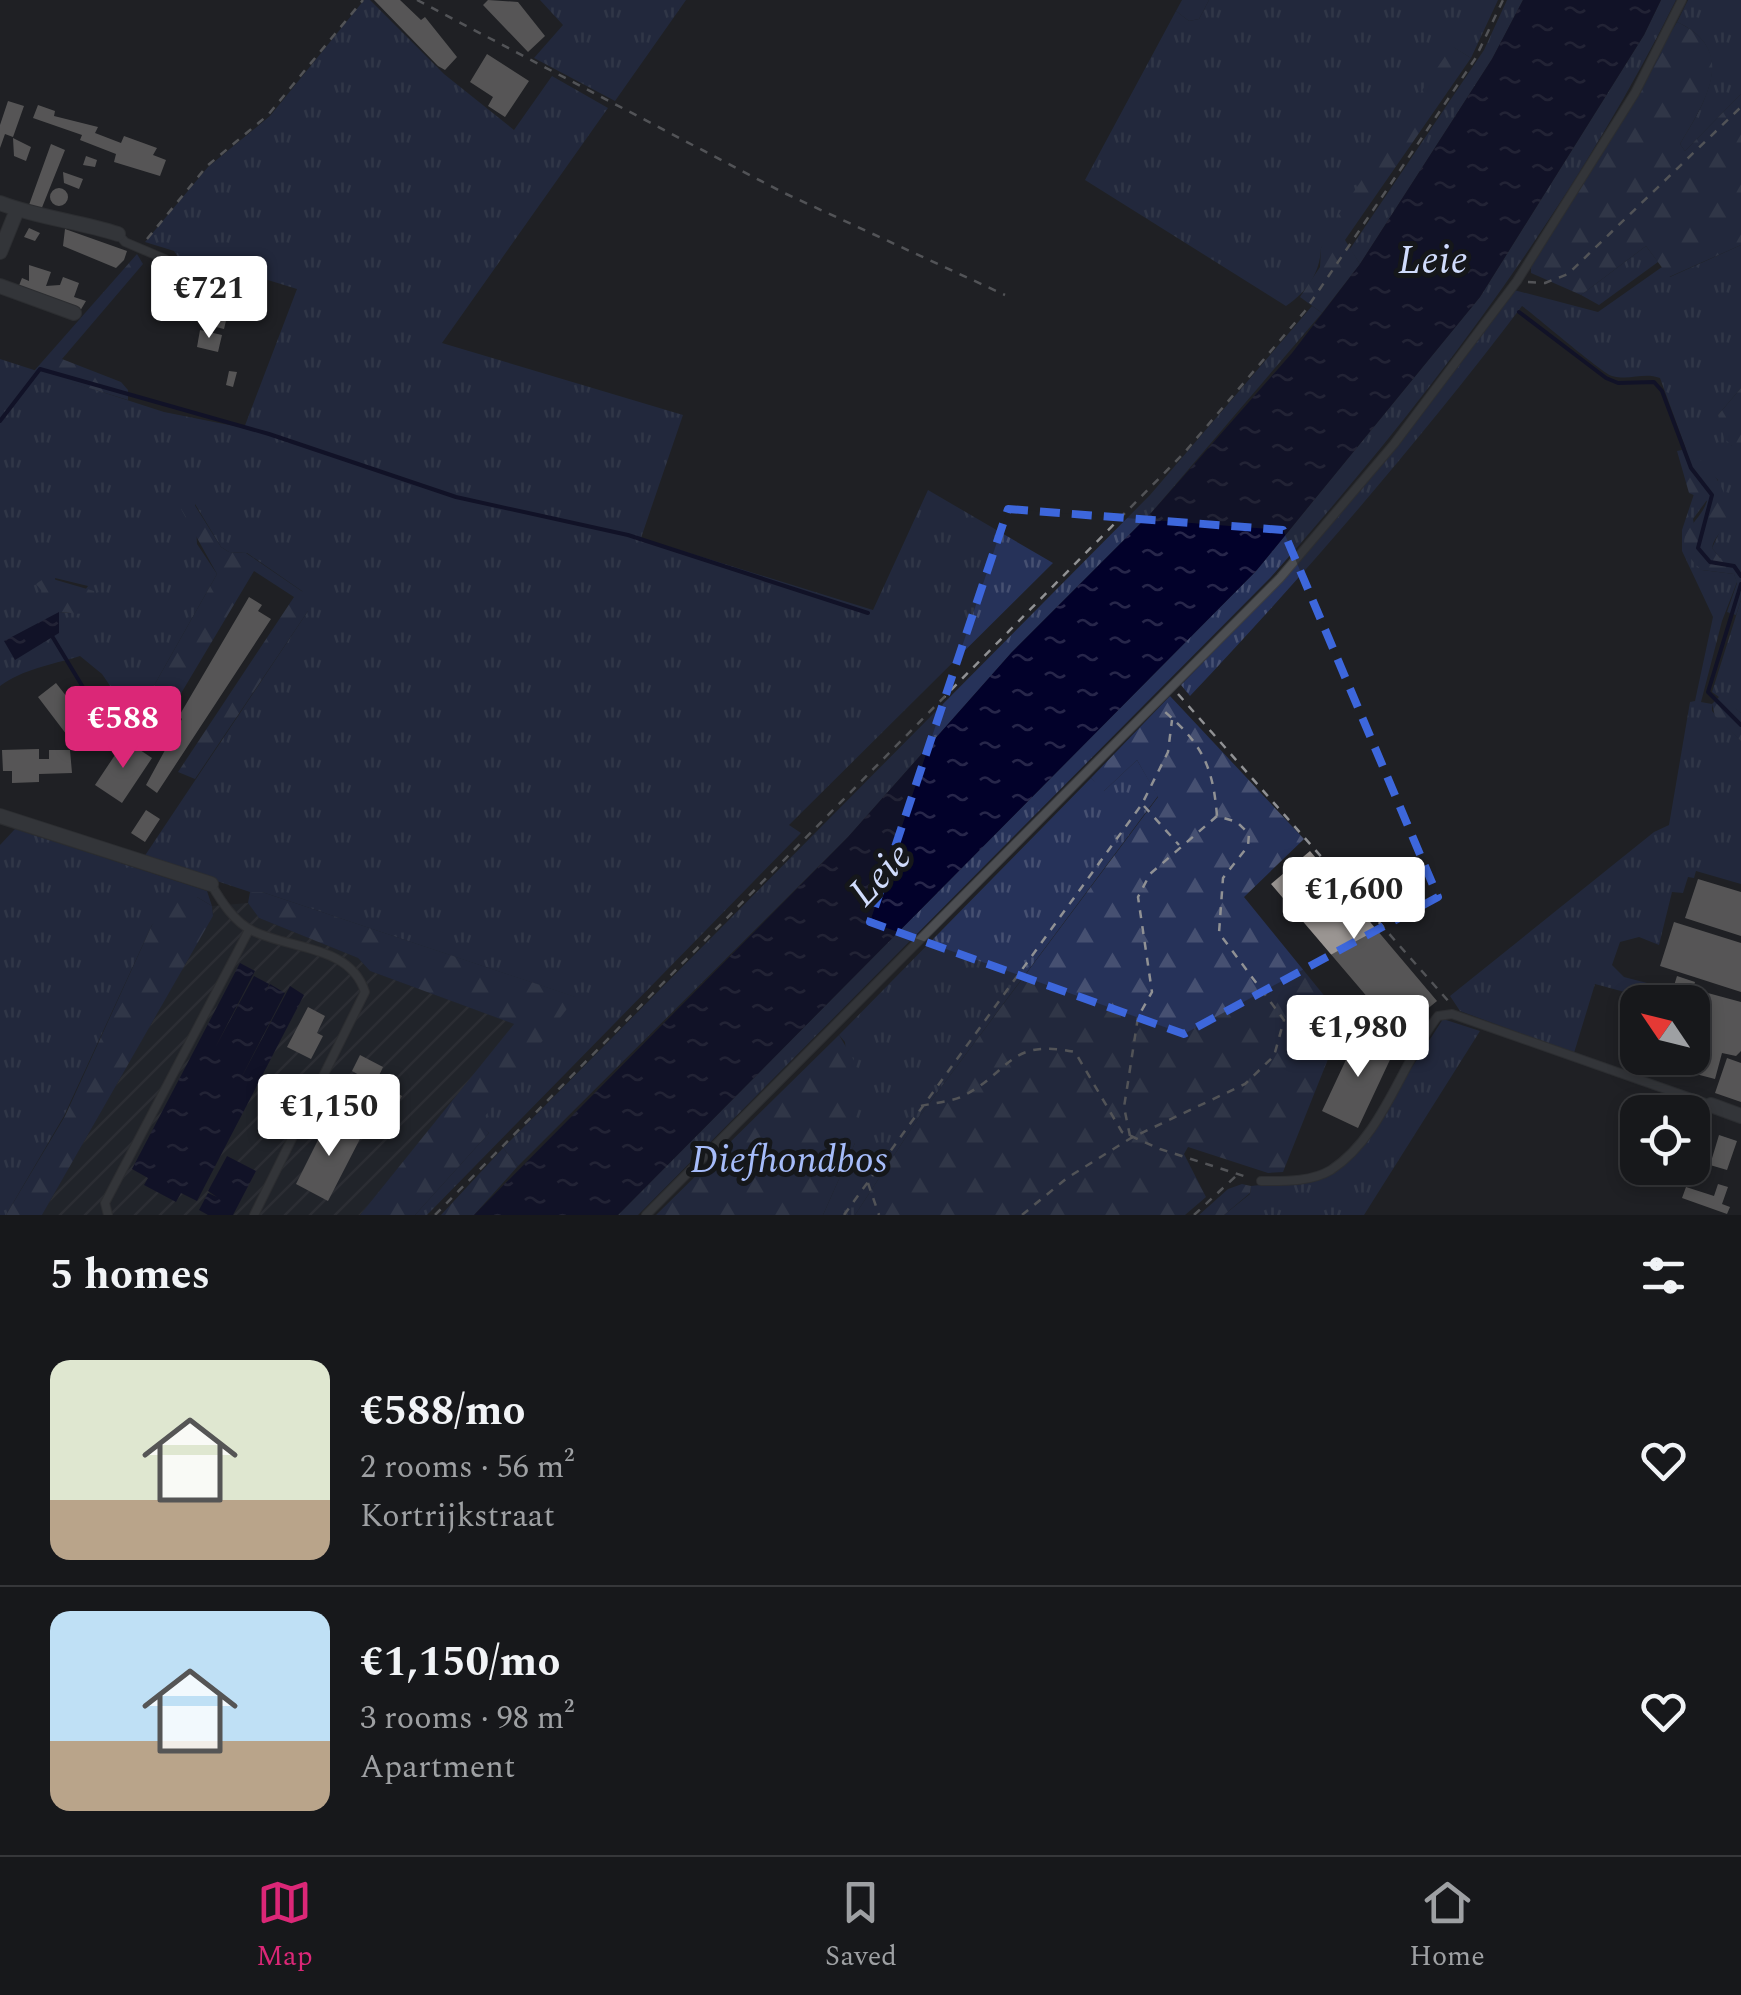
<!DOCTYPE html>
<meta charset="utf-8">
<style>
body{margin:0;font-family:Spectral,serif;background:#242528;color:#f1f3f6;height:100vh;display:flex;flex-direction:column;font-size:38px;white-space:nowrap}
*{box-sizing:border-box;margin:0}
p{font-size:32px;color:#9ea0a3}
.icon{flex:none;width:55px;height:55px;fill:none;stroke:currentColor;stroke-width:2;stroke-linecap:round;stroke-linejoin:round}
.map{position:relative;height:1215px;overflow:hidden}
.drawer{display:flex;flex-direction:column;background:#17181b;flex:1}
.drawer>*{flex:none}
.needle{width:65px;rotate:305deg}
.tools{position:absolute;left:1620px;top:985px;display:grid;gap:20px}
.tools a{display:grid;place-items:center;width:90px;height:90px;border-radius:20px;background:#17181b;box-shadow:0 5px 15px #0003,0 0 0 2px #36373a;font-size:50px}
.price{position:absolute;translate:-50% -85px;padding:0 22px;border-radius:10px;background:#fff;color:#222;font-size:32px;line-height:65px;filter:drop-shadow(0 2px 5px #0008)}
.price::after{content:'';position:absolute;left:50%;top:60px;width:30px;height:22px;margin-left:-15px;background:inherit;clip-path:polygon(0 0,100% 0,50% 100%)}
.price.current{background:#db2777;color:#fff}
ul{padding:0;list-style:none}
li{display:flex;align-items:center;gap:30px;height:250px;padding:0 50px}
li+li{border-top:2px solid #36373a}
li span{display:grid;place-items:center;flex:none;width:280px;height:200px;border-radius:20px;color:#555}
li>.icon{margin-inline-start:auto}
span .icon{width:120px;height:120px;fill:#fffc;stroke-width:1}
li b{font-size:42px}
h2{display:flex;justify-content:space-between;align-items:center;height:120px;padding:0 50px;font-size:42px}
.menu{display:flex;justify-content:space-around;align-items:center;height:140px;border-top:2px solid #36373a;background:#17181b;font-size:28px;color:#9ea0a3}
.menu a{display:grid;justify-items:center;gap:5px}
.menu .current{color:#db2777}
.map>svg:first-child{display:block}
.industrial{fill:url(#industrial-furrows)}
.grass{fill:url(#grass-tufts);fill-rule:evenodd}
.forest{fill:url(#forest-firs)}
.water{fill:url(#water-ripples)}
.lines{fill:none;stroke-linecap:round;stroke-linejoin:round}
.stream{stroke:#02012a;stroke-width:4}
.building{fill:#9a9592}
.lane-casing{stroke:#3c3d40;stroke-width:10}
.street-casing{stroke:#3c3d40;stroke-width:16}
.path{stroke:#909194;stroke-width:2.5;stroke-dasharray:8 8;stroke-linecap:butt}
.lane{stroke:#4c4e52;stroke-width:8}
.street{stroke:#4c4e52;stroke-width:14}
.marked{fill:none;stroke:#3d67dc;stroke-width:8;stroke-dasharray:20 12;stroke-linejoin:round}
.labels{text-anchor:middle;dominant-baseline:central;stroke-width:10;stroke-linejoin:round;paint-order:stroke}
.park-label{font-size:38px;font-style:italic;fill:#a6bcfa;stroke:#15171a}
.water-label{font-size:40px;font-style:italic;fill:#d0dcfc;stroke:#15171a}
</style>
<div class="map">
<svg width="1741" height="1215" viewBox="0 0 1741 1215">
<defs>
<pattern id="industrial-furrows" width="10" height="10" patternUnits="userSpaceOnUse" patternTransform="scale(2.5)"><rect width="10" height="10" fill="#252831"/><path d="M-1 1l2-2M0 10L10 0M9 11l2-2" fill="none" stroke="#3a3d45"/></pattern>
<pattern id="grass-tufts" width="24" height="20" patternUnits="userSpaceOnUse" patternTransform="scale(2.5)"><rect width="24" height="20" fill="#263259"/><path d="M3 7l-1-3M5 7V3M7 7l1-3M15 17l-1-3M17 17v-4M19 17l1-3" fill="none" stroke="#465071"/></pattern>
<pattern id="forest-firs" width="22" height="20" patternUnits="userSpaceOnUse" patternTransform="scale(2.5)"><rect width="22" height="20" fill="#263259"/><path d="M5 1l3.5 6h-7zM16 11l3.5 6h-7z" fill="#465071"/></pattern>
<pattern id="water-ripples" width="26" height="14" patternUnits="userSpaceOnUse" patternTransform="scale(2.5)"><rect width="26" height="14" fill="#02012a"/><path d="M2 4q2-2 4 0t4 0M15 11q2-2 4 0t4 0" fill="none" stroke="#27264a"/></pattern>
</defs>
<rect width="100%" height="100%" fill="#1f2024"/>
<path class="industrial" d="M248,903l11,15 99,40 12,13 145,53 -155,191h-318l171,-299 -1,-10z"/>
<path class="grass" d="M364,0h6l74,74 70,56 38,-54 56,32 -166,235 241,72 -42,123 232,72 55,-120 125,73 -264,262 12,8 -374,382h-12l74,-82 -11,-9 97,-127 -313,-105h-12l-106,-35 164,-246 -6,-20 -55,-38 -18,-1 -8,-5 -26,-43 2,40 20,30 -83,147 -32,-47 -22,-18c-29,9 -57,13 -80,30v-327l164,53 80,16 53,-139 -152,-47 63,-75 62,-51zM55,578l33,8 -19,27 -10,-1z
M540,0h146l-71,101 -81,-43 29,-33z
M1209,0h289l-27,58 -18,-11 -132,201c-1,25 -14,44 -35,58l-201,-126 91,-169 13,10 10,-2z
M1507,0h16l-31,59 -132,205 -10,-15 134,-199z
M1661,0h15c-105,211 -249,401 -405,577l-633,638h-20l638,-644 224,-274 164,-262z
M1688,0h53v94l-56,57 -5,-7c27,-44 57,-95 -3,-122z
M1741,245v143l-23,27 14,31h9v112h-21l-8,-10 8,-17 -2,-51 -32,-31 -26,-71c-17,-6 -30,3 -48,-2 -10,-3 -75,-59 -90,-70 -104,137 -214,265 -332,390l-9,-11c122,-124 232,-254 333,-395l84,22 64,-45 8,10z
M1646,246l12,16 -59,43 -18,-10z
M1312,306l10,7 -170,199 -140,140 -164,185 -330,329 -15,-18 647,-653z
M1694,494l13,6 -14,19 9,51 32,4 3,8 -15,39 -21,81 11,2v7l29,30v143l-45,-13 -2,7 -6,-1 -5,16 -11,-1 -13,53 -20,-8 -19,5 -8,23 12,12 23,6 -4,14 -48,-13 -21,69 -114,-42 -10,-15 204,-164 15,-7 21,-123 5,-1 18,-84 -31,-66v-21z
M1741,600v113l-29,-21z
M1137,760l21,36 -239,321 -64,98h-32l32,-72 -10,-101 -6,-7 252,-257 13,13z
M15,829l192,62 5,15 -15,-9 -45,28 -88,191 -58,99h-6v-370z
M1443,1019l37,12 -116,184h-140l26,-21 1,-8 68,-7 36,-23z"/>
<path class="forest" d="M1182,0h27l-10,19 -10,2 -13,-10z
M1677,22c61,28 30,77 3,122l5,7 56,-57v151l-72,32 -23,-31 -65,49 -50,-22v-7z
M1452,46l19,12 -126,182 15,24 -38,49 -22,-16 20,-30 1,-19 7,-18z
M174,251l62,17 -4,13 -45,-11z
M137,254l6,10 -81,95 59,23 7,8v10l-94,-29z
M1741,388v58h-9l-8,-8 -6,-23z
M1686,449c22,14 45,41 41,69 -2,12 -13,18 -15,30l8,10h21v42l-5,15 -9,-3 10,-29 -3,-9 -32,-4c-39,-34 -3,-43 5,-69l-18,-8 -12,-42z
M186,502l8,2 27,43 8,5 17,1 57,39 6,9 -1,10 -113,168 -17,-7 116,-175 -40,-26 -99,166 -21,-16 83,-147 -36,-65z
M46,577l48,14 2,14 -13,9 -24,-2 -23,-28z
M1170,696l134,143 -60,58 87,107 7,30 -55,138 -15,1 -80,-26 -4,7 22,43 -21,18h-330l64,-98 239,-320 -21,-37 -34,32 -12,-14z
M1720,696l21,17v28l-26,-25 -3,-12z
M250,892h12l314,105 -97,127 10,9 -74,82h-55l154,-191 -144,-53 -12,-13 -99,-40 -11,-15z
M178,897h19l15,9 1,10 -171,299h-36l59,-99 87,-191z
M839,1035l17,29 -1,79 -32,72h-167z
M503,1148l15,18 -44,49h-33z
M1242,1184l9,2 -1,7 -26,22h-25l29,-26z"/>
<path class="water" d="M1523,0h138l-17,35 -164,262 -224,274 -638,644h-144l374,-378 164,-185 140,-140 140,-159 68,-89 132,-205z
M59,612v21l-44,27 -11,-19z
M240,963l15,8 -40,77 39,-72 15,8 -4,9 5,-9 15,9 -46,89 51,-96 14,9 -107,206 -16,-8 -5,9 -32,-17 4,-7 -16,-9z
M227,1156l29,15 -23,44h-25l-9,-5 9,-17 9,4 -9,-6z"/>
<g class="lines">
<path class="stream" d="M1519,312l87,66 12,5 36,-1 8,9 29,77 21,27 -14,53 12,14 24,4 7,10
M0,421l40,-52 229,65 187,63 172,38 240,78
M1741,584l-33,108 33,33
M52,636l52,86"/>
</g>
<path class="building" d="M374,0h26l21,20 4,-3 32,40 -12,13 -7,-4z
M488,0l30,2 27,34 -17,16 -45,-47z
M487,54l42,27 -24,36 -17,-11 5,-9 -23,-15z
M8,101l16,5 -11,31 -8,-3 -5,14v-23z
M38,105l17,6 -1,5 44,11 -3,6 26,10 3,-7 33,12 -4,7 13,5 -6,16 -46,-14 2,-8 -36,-14 2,-5 -49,-17z
M13,138l18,9 -5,14 -12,-5z
M51,144l14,6 -24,60 -12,-5z
M86,156l11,4 -2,7 -12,-2z
M63,172l20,7 -4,10 -15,-6z
M50 197a9 9 0 1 1 18 0a9 9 0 1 1-18 0Z
M29,228l11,5 -5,8 -11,-4z
M65,229l62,22 -3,9 -8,8 -53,-22z
M29,265l22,7 -5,14 14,-1 3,-8 16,6 -5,14 12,4 -6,10 -62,-23 4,-10 7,3z
M219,292l27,4 -3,15 -14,-3 -5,21 -16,-4z
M200,330l22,5 -4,17 -21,-5z
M229,371l8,1 -4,15 -7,-2z
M249,597l13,8 -4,6 13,8 -114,174 -11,-8 36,-66 -3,-3z
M56,683l36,46 -19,14 -35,-46z
M125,740l27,18 -30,45 -27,-18z
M39,749v10h10v-9h21l2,23 -33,1v8l-27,1v-12h-9l-1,-21z
M146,810l14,9 -15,23 -14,-9z
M1310,851l127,150 -39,32 -127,-149z
M1698,879l43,13v44l-56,-18z
M1674,922l67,21v49l-81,-26z
M1677,976l18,6 -2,7 48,13v49l-5,5 -14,-3 -7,26 -46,-12 3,-9h20v-56h-23z
M308,1007l17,9 -8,17 6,3 -12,23 -24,-12z
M1359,1032l36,17 -37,79 -36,-17z
M360,1055l23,12 -7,15 26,14 -9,16 -42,-22 8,-15 -7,-4z
M1727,1058l14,5v39l-26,-9z
M329,1118l33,17 -34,66 -32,-17z
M1719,1135l18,6 -10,29 -17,-5z
M1718,1184l10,3 -6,17 8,3 -3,7 -45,-16 4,-11 28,9z"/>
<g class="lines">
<g class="lane-casing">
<path id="lane" d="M118,234l7,8 40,17 25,25
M211,884c10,17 23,38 42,47 39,19 97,14 112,61l-111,223
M319,1087l59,29
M1261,1181c23,0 50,1 70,-11 52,-34 70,-107 107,-154l14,-2 259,91
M108,1215l-3,-12 144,-273
M646,1215l634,-637 114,-134 123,-163 118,-188 47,-93"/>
</g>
<g class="street-casing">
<path id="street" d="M0,203c39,15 78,18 118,31
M0,252l17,-42
M0,286l74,27
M0,816l211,68
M1711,1105l30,11"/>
</g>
<path class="path" d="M417,0l365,192 223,103
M147,239l60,-73 61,-51 95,-115
M1528,282l17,1 23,-9 173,-167
M1178,694l272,309
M1144,806l35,39
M921,1106c12,-3 28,-4 40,-9 51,-25 46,-59 114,-45l47,80 38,17 90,29
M1130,1136l-6,-29 4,-25 10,-65 14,-25 -14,-95 12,-23 67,-58
M868,1183l11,32
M435,1215l749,-762 121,-142 170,-252 28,-59
M844,1215l298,-411 26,-52 4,-32
M1022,1215l45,-37 64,-40 114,-54 29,-28 10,-36 -65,-87 4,-55 25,-32 1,-12 -12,-12 -20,-6c-4,-50 -15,-72 -53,-105
M1194,1215l42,-39"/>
<use href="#lane" class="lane"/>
<use href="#street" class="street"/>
</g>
<path d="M0 0H1741V1215H0ZM1008,509l275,21 155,367 -254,137 -314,-112z" fill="#1f2024" fill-opacity=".55" fill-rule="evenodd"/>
<path class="marked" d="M1008,509l275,21 155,367 -254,137 -314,-112z"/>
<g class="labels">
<g class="park-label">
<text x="789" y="1161">Diefhondbos</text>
</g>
<g class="water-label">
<text x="1433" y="261">Leie</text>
<text transform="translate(881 875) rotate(-46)">Leie</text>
</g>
</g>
</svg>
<div class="tools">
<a><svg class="needle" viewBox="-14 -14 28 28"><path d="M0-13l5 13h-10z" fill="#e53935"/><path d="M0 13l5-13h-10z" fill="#9ea0a3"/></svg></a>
<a><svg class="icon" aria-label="locate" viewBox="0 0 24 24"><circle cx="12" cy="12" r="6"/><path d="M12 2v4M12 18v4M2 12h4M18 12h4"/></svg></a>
</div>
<b class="price" style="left:209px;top:341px">€721</b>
<b class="price current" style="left:123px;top:771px">€588</b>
<b class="price" style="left:1354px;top:942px">€1,600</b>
<b class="price" style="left:1358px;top:1080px">€1,980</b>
<b class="price" style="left:329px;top:1159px">€1,150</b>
</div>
<section class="drawer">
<h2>5 homes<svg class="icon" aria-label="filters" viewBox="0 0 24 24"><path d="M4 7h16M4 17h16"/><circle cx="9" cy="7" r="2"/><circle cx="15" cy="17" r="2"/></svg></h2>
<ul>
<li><span style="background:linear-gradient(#dfe7d0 70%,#b9a48a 0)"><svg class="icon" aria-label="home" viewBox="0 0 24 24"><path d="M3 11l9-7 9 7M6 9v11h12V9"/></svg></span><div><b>€588/mo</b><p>2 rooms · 56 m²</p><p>Kortrijkstraat</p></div><svg class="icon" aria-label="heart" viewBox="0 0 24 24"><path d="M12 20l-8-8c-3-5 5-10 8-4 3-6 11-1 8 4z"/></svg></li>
<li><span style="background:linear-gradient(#bfe0f5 65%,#b9a48a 0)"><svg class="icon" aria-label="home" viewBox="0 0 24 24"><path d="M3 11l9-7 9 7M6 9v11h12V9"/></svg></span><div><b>€1,150/mo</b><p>3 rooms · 98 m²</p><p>Apartment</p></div><svg class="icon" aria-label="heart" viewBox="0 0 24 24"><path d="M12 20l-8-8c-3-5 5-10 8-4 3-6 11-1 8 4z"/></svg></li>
</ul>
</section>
<nav class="menu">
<a class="current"><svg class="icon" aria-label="map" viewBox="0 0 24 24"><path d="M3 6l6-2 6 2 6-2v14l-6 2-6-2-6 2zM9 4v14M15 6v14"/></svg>Map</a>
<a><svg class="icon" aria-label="saved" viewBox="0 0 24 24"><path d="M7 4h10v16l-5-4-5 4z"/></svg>Saved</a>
<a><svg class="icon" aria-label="home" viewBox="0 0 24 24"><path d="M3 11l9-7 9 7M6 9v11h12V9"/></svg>Home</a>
</nav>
